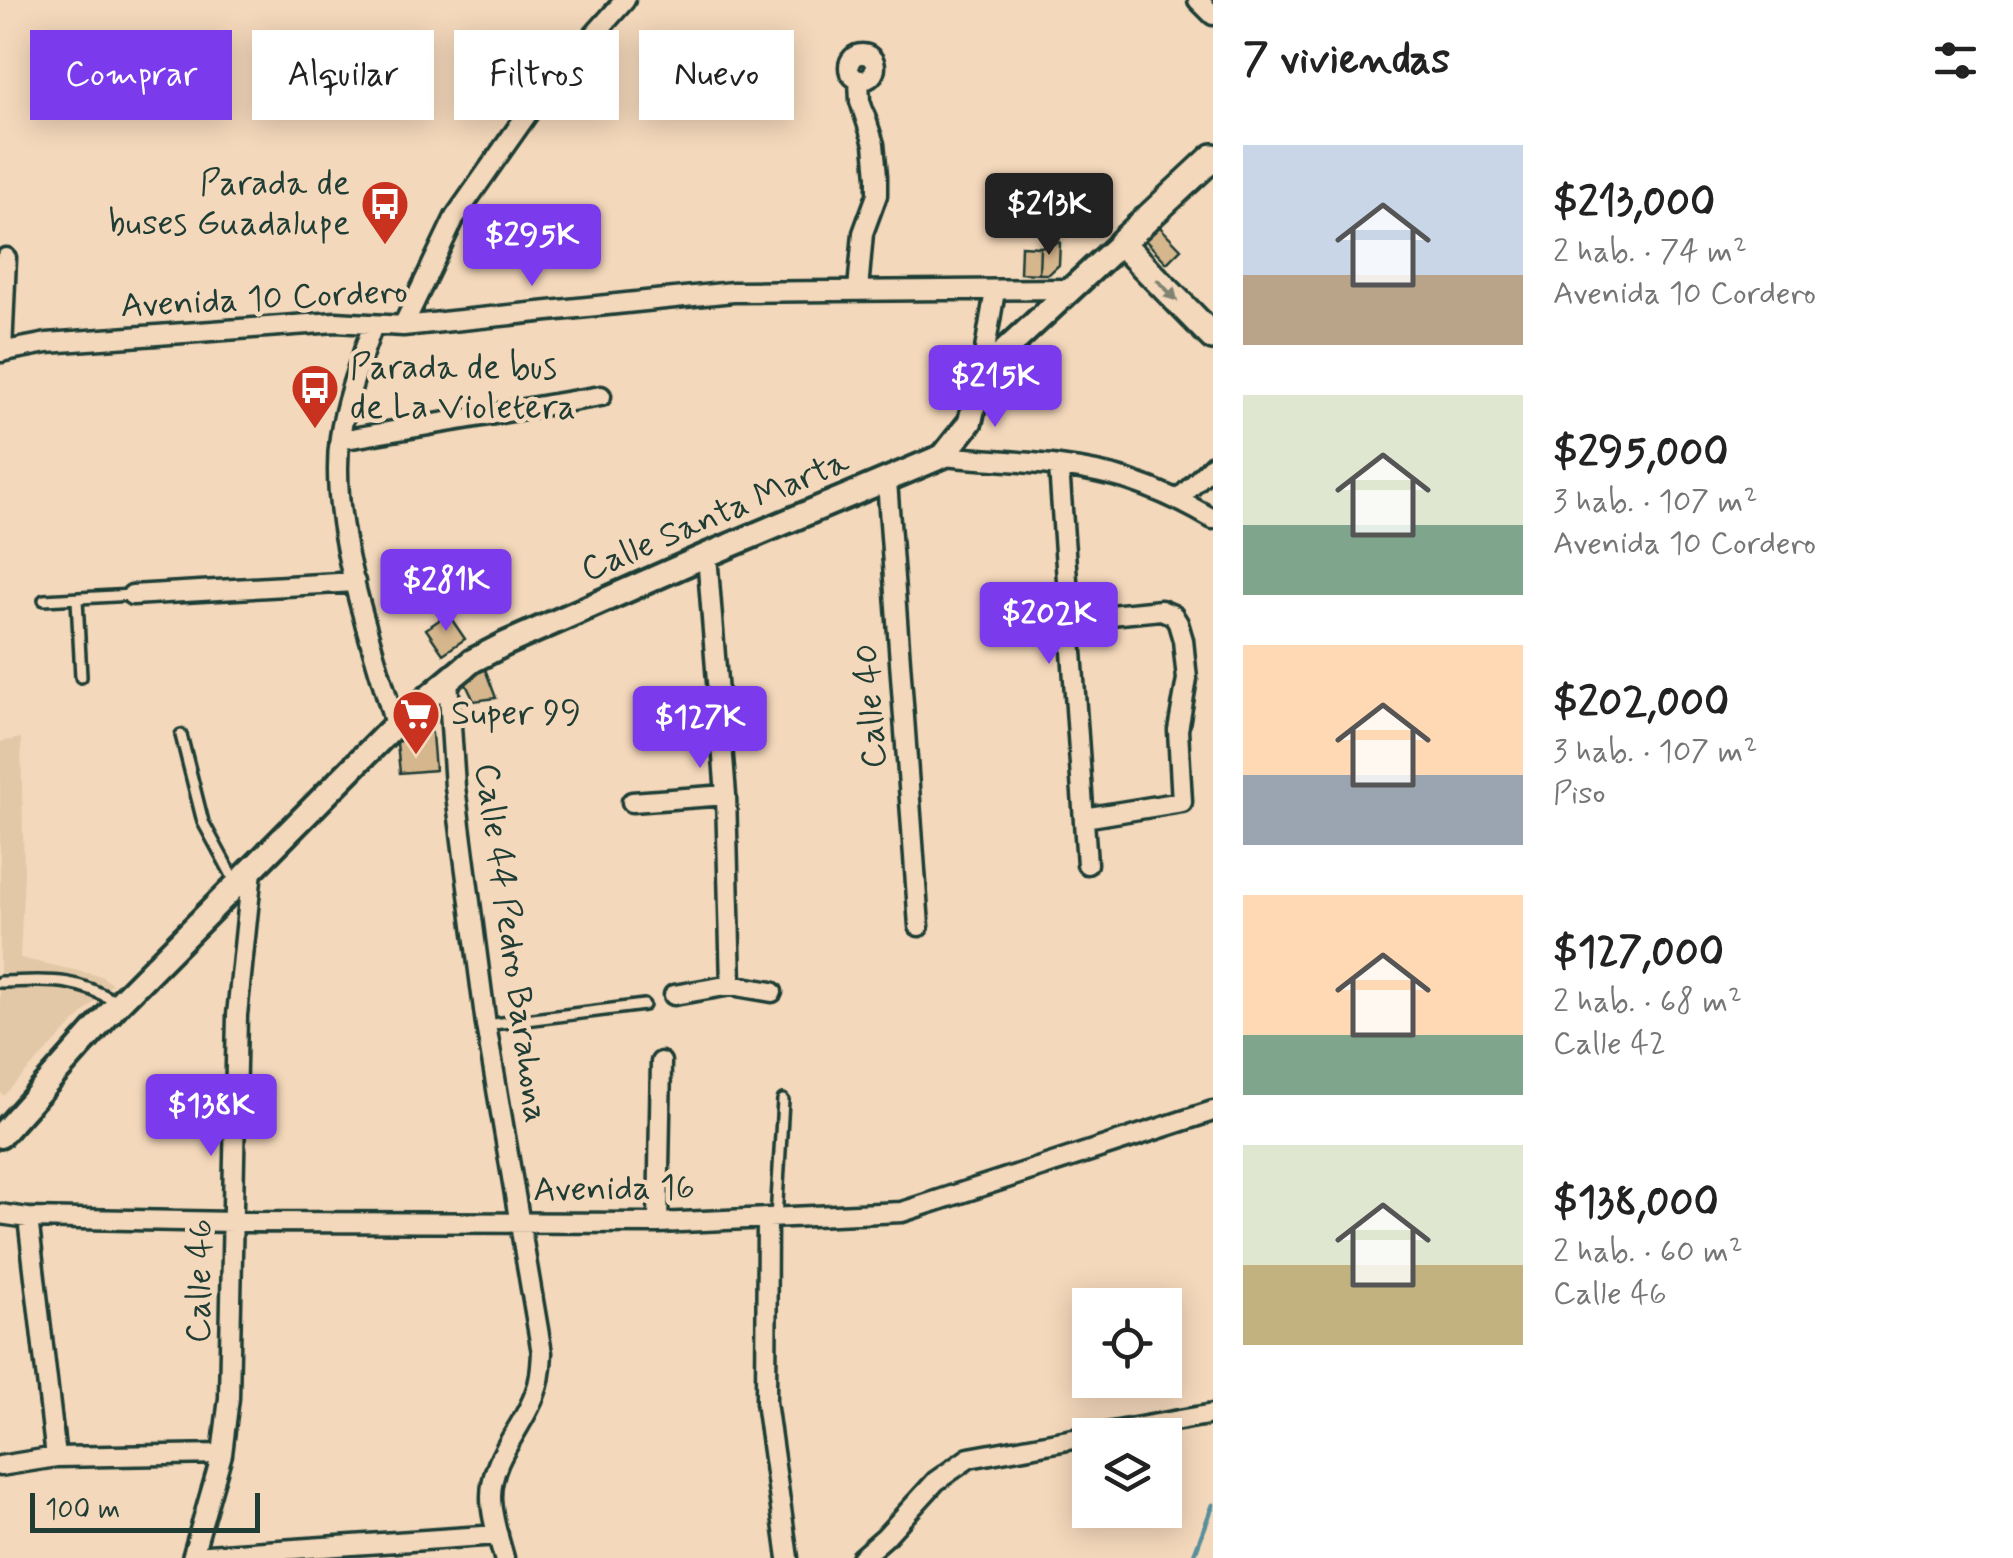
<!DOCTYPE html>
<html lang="es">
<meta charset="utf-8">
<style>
body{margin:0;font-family:Mynerve,sans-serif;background:#f2f2f2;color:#222;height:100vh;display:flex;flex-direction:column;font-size:38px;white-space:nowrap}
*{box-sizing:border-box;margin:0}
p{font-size:32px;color:#767676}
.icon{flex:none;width:55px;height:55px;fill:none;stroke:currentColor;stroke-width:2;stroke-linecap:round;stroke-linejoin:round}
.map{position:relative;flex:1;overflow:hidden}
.side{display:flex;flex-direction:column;background:#fff;width:800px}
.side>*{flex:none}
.banner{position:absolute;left:30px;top:30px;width:950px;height:90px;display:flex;gap:20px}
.controls{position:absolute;left:1072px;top:1288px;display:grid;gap:20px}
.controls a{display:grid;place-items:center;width:110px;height:110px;border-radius:0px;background:#fff;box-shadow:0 5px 25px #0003;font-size:50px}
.scale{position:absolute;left:30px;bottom:25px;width:230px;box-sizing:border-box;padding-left:10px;border:5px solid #1f3d34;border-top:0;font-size:28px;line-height:35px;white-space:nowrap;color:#1f3d34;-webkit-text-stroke:8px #f4d8bb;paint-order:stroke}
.price{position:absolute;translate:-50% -85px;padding:0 22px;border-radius:10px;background:#7c3aed;color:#fff;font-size:32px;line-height:65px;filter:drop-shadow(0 2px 5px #0008)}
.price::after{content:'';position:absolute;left:50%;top:60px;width:30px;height:22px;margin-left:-15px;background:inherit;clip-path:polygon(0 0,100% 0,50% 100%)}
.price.active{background:#222;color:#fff}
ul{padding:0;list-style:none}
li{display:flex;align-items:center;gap:30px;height:250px;padding:0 30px}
li span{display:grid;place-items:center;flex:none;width:280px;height:200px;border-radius:0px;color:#555}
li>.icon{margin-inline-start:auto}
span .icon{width:120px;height:120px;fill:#fffc;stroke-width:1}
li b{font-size:42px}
h2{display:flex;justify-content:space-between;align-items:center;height:120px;padding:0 30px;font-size:42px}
.tag{padding:0 35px;border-radius:0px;background:#fff;box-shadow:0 5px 25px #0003;font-size:35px;line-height:90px}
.tag.active{background:#7c3aed;color:#fff}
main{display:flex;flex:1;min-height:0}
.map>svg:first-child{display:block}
.built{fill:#e3c8a8}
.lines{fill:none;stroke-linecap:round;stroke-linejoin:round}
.stream{stroke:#598f9c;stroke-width:5}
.building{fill:#d6b68c;stroke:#1f3d34;stroke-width:2.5}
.service-casing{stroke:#1f3d34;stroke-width:16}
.minor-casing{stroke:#1f3d34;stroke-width:25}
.tertiary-casing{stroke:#1f3d34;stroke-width:30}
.secondary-casing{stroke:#1f3d34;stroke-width:32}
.service{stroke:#f4d8bb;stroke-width:9}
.minor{stroke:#f4d8bb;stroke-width:18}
.tertiary{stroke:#f4d8bb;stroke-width:22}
.secondary{stroke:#f4d8bb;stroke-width:25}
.oneway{fill:#7f8371}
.labels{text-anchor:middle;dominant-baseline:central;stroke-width:9;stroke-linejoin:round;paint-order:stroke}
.poi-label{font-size:35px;fill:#1f3d34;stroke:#f4d8bb;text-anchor:start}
.street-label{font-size:35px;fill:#1f3d34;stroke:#f4d8bb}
</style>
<main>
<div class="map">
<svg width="1213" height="1558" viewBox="0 0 1213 1558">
<rect width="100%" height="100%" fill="#f4d8bb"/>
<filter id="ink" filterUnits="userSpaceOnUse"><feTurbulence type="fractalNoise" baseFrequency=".01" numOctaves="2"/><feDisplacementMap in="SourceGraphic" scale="20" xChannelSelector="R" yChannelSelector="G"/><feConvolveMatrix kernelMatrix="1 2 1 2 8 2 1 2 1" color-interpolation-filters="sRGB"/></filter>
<g filter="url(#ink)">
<path class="built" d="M21,738l3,136 -4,84 81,18 11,8 -109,112 -3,-5v-349z"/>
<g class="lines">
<path class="stream" d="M1193,1558l20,-53"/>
</g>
<path class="building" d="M1159,226l22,23 -14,14 -22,-23z
M1060,242l-1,23 -10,9h-10l1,-27z
M1021,246l19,1 -1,27 -19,-1z
M448,614l17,25 -22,15 -17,-25z
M485,669l11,29 -22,3 -11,-23z
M423,725l6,2 3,7 3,36 -35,3 -3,-30 12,-10 8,-1v-5z"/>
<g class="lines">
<g class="service-casing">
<path id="service" d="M77,599l4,78
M44,600l88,-5
M181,735l22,87 32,59
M0,982c48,-1 73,-6 116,20
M486,1025l158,-20
M776,1219l7,-119"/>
</g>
<g class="minor-casing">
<path id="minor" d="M1198,0l15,15
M849 67a13 13 0 1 1 26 0a13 13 0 1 1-26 0Z
M858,290l5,-57 14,-38v-19l-3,-32 -14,-43 -1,-21
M373,325c-13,37 -27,73 -33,112 -12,90 31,201 55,288
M403,326l52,-109 85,-121 85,-96
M0,352l47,-9 289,-21 67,4 330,-34 337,-3
M2,352l4,-94
M981,373l14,-82
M340,440l261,-44
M943,456c61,6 127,6 185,24 30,10 58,23 85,39
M1059,467l28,397
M887,481l32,445
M1179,499l34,-34
M707,555l19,240 5,190
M132,595l223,-13
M1070,619l91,-9 12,5 5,8 5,17 4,39 -9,51 4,72 -98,16
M448,680l7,107 31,238 56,328c-1,13 -1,26 -6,38 -12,37 -45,65 -45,106 0,20 8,42 13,61
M632,802l94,-7
M674,995l57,-10 41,7
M0,1214l28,4 206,4 424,1 244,-11 311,-101
M28,1218l28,239
M767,1219l-1,183 22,156
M658,1223l3,-161
M1095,1435l118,-21
M0,1466l56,-9 166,-3
M193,1556l305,-21
M192,1558l30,-104 7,-56 8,-383 15,-145
M861,1558l24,-21 51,-56 33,-23 121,-22"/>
</g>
<g class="tertiary-casing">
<path id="tertiary" d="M0,1136l119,-133 276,-278 77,-64 33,-17 202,-89 236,-99 27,-34 11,-49 140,-130"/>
</g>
<g class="secondary-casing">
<path id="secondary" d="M1213,157l-92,86 92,94"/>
</g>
<use href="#service" class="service"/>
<use href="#minor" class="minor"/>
<use href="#tertiary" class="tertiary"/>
<use href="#secondary" class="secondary"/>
</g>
<defs><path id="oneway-solid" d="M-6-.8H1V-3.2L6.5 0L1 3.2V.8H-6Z" transform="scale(2.5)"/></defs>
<use class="oneway" href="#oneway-solid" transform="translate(1167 290) rotate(46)"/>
</g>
<defs>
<g id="bus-pin" transform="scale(2.5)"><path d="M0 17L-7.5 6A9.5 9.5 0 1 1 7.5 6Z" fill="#c8321e" stroke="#f4d8bb"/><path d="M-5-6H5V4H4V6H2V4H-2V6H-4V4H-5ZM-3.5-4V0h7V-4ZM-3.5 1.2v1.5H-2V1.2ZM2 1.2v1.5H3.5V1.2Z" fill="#fff"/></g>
<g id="supermarket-pin" transform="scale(2.5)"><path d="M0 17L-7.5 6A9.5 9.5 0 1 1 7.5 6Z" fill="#c8321e" stroke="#f4d8bb"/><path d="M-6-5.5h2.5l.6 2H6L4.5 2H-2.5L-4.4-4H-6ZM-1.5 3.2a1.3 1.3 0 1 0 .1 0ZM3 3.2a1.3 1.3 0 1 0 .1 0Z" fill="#fff"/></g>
</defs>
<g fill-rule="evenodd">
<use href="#bus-pin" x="385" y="204"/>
<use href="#bus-pin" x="315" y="388"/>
<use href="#supermarket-pin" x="416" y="714"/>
</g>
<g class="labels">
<g class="poi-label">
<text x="350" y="184" text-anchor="end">Parada de<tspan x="350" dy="40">buses Guadalupe</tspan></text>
<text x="350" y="368">Parada de bus<tspan x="350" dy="40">de La Violetera</tspan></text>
<text x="451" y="714">Super 99</text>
</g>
<g class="street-label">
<text transform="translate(264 299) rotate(-3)">Avenida 10 Cordero</text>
<text transform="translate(715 516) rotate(-23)">Calle Santa Marta</text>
<text transform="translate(871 706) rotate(-94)">Calle 40</text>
<text transform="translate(511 943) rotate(82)">Calle 44 Pedro Barahona</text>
<text transform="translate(614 1189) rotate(-1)">Avenida 16</text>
<text transform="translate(200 1281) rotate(-89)">Calle 46</text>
</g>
</g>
</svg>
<div class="controls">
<a><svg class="icon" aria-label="locate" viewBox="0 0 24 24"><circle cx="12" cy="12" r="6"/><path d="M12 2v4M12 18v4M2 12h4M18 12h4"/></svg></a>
<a><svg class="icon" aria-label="layers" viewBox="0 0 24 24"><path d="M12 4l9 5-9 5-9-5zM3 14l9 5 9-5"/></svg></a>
</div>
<div class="scale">100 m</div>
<b class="price active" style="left:1049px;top:258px">$213K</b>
<b class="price" style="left:532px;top:289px">$295K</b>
<b class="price" style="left:995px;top:430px">$215K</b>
<b class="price" style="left:446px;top:634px">$281K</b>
<b class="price" style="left:1049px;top:667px">$202K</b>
<b class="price" style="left:700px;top:771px">$127K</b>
<b class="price" style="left:211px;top:1159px">$138K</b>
<div class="banner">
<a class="tag active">Comprar</a>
<a class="tag">Alquilar</a>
<a class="tag">Filtros</a>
<a class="tag">Nuevo</a>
</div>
</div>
<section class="side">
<h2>7 viviendas<svg class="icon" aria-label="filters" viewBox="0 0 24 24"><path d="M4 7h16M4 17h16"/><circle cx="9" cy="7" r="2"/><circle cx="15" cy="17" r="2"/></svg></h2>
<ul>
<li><span style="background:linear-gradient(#c9d6e8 65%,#b9a48a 0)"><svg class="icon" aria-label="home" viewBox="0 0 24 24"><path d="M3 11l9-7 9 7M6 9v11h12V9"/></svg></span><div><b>$213,000</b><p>2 hab. · 74 m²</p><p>Avenida 10 Cordero</p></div></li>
<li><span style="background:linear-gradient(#dfe7d0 65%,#7fa58c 0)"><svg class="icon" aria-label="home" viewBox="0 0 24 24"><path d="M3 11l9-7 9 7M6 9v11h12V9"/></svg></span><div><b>$295,000</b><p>3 hab. · 107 m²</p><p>Avenida 10 Cordero</p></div></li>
<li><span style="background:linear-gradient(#ffd9b3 65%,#9aa5b1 0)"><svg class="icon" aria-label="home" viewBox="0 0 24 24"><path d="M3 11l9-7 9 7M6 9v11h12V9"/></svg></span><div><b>$202,000</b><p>3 hab. · 107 m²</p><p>Piso</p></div></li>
<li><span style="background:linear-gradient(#ffd9b3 70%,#7fa58c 0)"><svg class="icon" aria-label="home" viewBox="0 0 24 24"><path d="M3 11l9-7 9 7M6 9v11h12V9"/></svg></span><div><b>$127,000</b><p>2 hab. · 68 m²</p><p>Calle 42</p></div></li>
<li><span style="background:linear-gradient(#dfe7d0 60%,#c2b280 0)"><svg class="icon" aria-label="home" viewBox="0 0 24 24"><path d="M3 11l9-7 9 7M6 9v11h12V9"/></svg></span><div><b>$138,000</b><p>2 hab. · 60 m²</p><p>Calle 46</p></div></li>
</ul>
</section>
</main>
